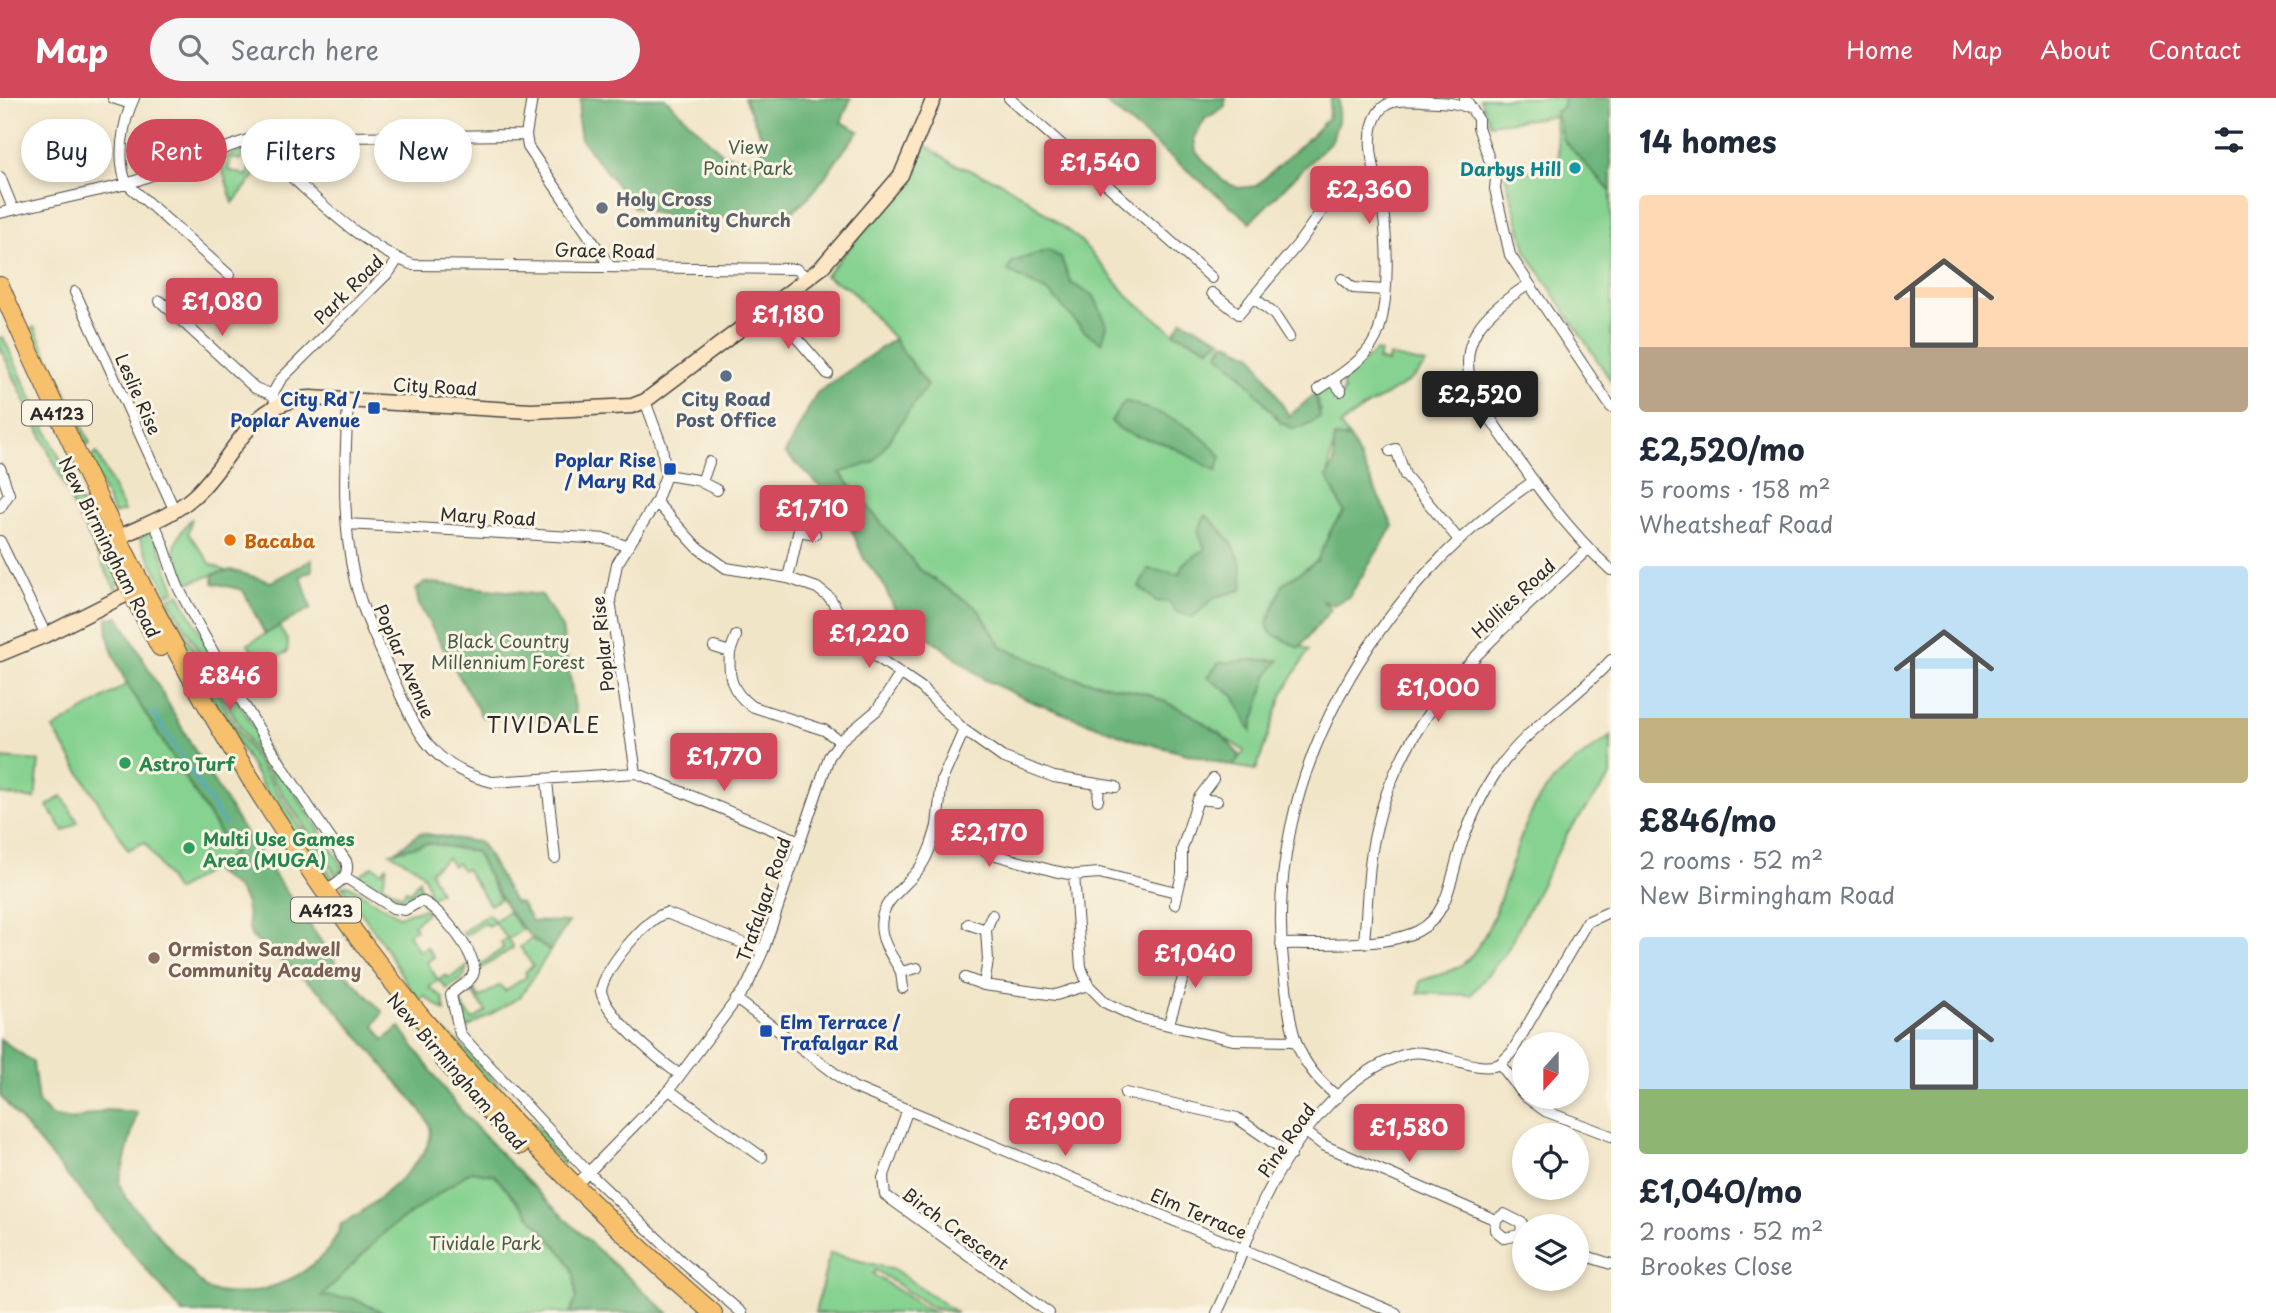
<!DOCTYPE html>
<meta charset="utf-8">
<style>
body{margin:0;font-family:"Playpen Sans",sans-serif;background:#f6f6f7;color:#1f2937;height:100vh;display:flex;flex-direction:column;font-size:26px;white-space:nowrap}
*{box-sizing:border-box;margin:0}
p{font-size:23px;color:#747a83}
.icon{flex:none;width:38px;height:38px;fill:none;stroke:currentColor;stroke-width:2;stroke-linecap:round;stroke-linejoin:round}
.map{position:relative;flex:1;overflow:hidden}
.details{display:flex;flex-direction:column;background:#fff;width:665px}
.details>*{flex:none}
.guide{position:absolute;left:21px;top:21px;width:665px;height:63px;display:flex;gap:14px}
.needle{width:46px;rotate:201deg}
.tools{position:absolute;left:1512px;top:934px;display:grid;gap:14px}
.tools a{display:grid;place-items:center;width:77px;height:77px;border-radius:50%;background:#fff;box-shadow:0 4px 10px #0003;font-size:35px}
.price{position:absolute;translate:-50% -60px;padding:0 16px;border-radius:7px;background:#d1495b;color:#fff;font-size:23px;line-height:46px;filter:drop-shadow(0 2px 4px #0008)}
.price::after{content:'';position:absolute;left:50%;top:42px;width:21px;height:16px;margin-left:-10px;background:inherit;clip-path:polygon(0 0,100% 0,50% 100%)}
.price.active{background:#222;color:#fff}
ul{padding:0;list-style:none}
li{display:grid;align-content:center;gap:14px;height:371px;padding:0 28px}
li span{display:grid;place-items:center;height:217px;border-radius:7px;color:#555}
li>.icon{margin-inline-start:auto}
span .icon{width:126px;height:126px;fill:#fffc;stroke-width:1}
li b{font-size:30px}
h2{display:flex;justify-content:space-between;align-items:center;height:84px;padding:0 28px;font-size:30px}
.tag{padding:0 24px;border-radius:32px;background:#fff;box-shadow:0 4px 10px #0003;font-size:24px;line-height:63px}
.tag.active{background:#d1495b;color:#fff}
header{display:flex;align-items:center;gap:42px;box-sizing:border-box;height:98px;padding:0 35px;background:#d1495b;color:#fff}
header strong{font-size:33px}
nav{display:flex;gap:38px;margin-inline-start:auto;font-size:24px}
.search{width:490px;height:63px;background:#f6f6f7;display:flex;align-items:center;gap:18px;box-sizing:border-box;padding:0 24px;border-radius:38px;color:#747a83;font-size:26px}
main{display:flex;flex:1;min-height:0}
.map>svg:first-child{display:block}
.green{fill:#86d290;stroke:#587e5e;stroke-width:2}
.forest{fill:#6cb47a;stroke:#4c7052;stroke-width:2}
.lines{fill:none;stroke-linecap:round;stroke-linejoin:round}
.stream{stroke:#56a8d1;stroke-width:2.5}
.street-casing{stroke:#494743;stroke-width:12}
.secondary-casing{stroke:#494743;stroke-width:17}
.highway-casing{stroke:#494743;stroke-width:20}
.street{stroke:#fff;stroke-width:10}
.secondary{stroke:#fce6c4;stroke-width:14}
.highway{stroke:#f7c06c;stroke-width:18}
.culture-dot{fill:#0f9aa8;stroke:#fcf5e5;stroke-width:2.5}
.worship-dot{fill:#6b7280;stroke:#fcf5e5;stroke-width:2.5}
.service-dot{fill:#5c6f8a;stroke:#fcf5e5;stroke-width:2.5}
.transit-dot{fill:#1a4fb4;stroke:#fcf5e5;stroke-width:2.5}
.food-dot{fill:#e8710a;stroke:#fcf5e5;stroke-width:2.5}
.leisure-dot{fill:#2e9e5b;stroke:#fcf5e5;stroke-width:2.5}
.education-dot{fill:#8d6e63;stroke:#fcf5e5;stroke-width:2.5}
.labels{text-anchor:middle;dominant-baseline:central;stroke-width:6;stroke-linejoin:round;paint-order:stroke}
.shield{fill:#fcf5e5;stroke:#6a6863;stroke-width:2}
.shield-label{font-size:16px;font-weight:bold;fill:#2b2b2b}
.park-label{font-size:18px;fill:#465d49;stroke:#fcf5e5}
.culture-label{font-size:18px;font-weight:bold;fill:#0d838f;stroke:#fcf5e5;text-anchor:end}
.worship-label{font-size:18px;font-weight:bold;fill:#5b616d;stroke:#fcf5e5;text-anchor:start}
.street-label{font-size:18px;fill:#2b2b2b;stroke:#fcf5e5}
.transit-label{font-size:18px;font-weight:bold;fill:#164399;stroke:#fcf5e5;text-anchor:end}
.service-label{font-size:18px;font-weight:bold;fill:#4e5e75;stroke:#fcf5e5}
.food-label{font-size:18px;font-weight:bold;fill:#c56008;stroke:#fcf5e5;text-anchor:start}
.leisure-label{font-size:18px;font-weight:bold;fill:#27864d;stroke:#fcf5e5;text-anchor:start}
.education-label{font-size:18px;font-weight:bold;fill:#785e54;stroke:#fcf5e5;text-anchor:start}
.quarter-label{font-size:21px;letter-spacing:2px;fill:#2b2b2b;stroke:#fcf5e5}
</style>
<header>
<strong>Map</strong>
<div class="search"><svg class="icon" aria-label="search" viewBox="0 0 24 24"><circle cx="10" cy="10" r="6"/><path d="M15 15l6 6"/></svg>Search here</div>
<nav><a>Home</a><a>Map</a><a>About</a><a>Contact</a></nav>
</header>
<main>
<div class="map">
<svg width="1611" height="1215" viewBox="0 0 1611 1215">
<rect width="100%" height="100%" fill="#fcf5e5"/>
<filter id="ink" filterUnits="userSpaceOnUse"><feTurbulence type="fractalNoise" baseFrequency=".0143" numOctaves="2"/><feDisplacementMap in="SourceGraphic" scale="14" xChannelSelector="R" yChannelSelector="G"/><feConvolveMatrix kernelMatrix="1 2 1 2 8 2 1 2 1" color-interpolation-filters="sRGB"/></filter>
<filter id="wash" filterUnits="userSpaceOnUse"><feTurbulence type="fractalNoise" baseFrequency=".00686" numOctaves="4" result="noise"/><feDisplacementMap in="SourceGraphic" scale="28" xChannelSelector="R" yChannelSelector="G"/><feGaussianBlur stdDeviation="1.57" result="paint"/><feColorMatrix in="noise" values="0 0 0 0 0 0 0 0 0 0 0 0 0 0 0 0 0 1.4 0 .05"/><feComposite in="paint" operator="in"/></filter>
<g filter="url(#wash)">
<rect width="100%" height="100%" fill="#f1e5c8"/>
<path class="green" d="M1480,0h131v283l-84,-128 -22,-78 55,-8 -6,-51 -64,8z
M274,44l38,2 5,16 -16,15 -27,-22 -2,-8z
M922,45l30,20 48,19 23,14 57,44 50,58 44,35 35,15 11,-9 3,2 -5,13 23,20 40,49 11,5 12,-2 17,-15 -6,-17 14,-6 10,9 5,-5 -2,-13 34,-28 4,1 -2,8 10,2 1,-6 37,8c-18,26 -62,38 -86,62l10,12h-14c-12,35 -8,42 8,74l-11,14 -16,35 -34,24 -15,39 3,9 38,17 -26,43 -27,77 -23,-4 11,-15 -55,-38 -41,-19 -78,-17 -68,-30 -24,-38 -58,-39 -80,-97 69,-65 18,-23 -33,-46 -44,-50 -25,-13 73,-85z
M240,54l4,1 -3,7 -10,-2 -3,12 19,6 4,-12 -5,-2 3,-10 17,10 -33,41 -14,-44z
M34,229l56,116 -8,4 -54,-116z
M3,239l72,154 -7,2 -68,-146v-9z
M97,355l27,58 -10,3 -25,-56z
M79,401l39,79 -2,13 -45,-89z
M192,420l-4,15 23,31 15,7 -42,13c-13,-28 -14,-42 8,-66z
M153,432l22,60 -7,4 -29,-56z
M179,496l76,137 85,131 2,9 -5,5 -88,-133 -80,-145z
M166,502l75,136 93,143 -6,2 -63,-91 -106,-186z
M279,528l9,16 -1,10 -26,14 -13,-22z
M127,586l106,171 -57,36 -31,-49 -17,8 -75,-121z
M1611,638v40l-43,56 -61,119 -36,44 -53,-2 2,-12c13,-5 35,-9 44,-18 38,-34 46,-119 75,-164 16,-26 48,-46 72,-63z
M0,660l39,3 -4,38 -35,-5z
M62,698l16,26 -14,9 -17,-25z
M428,745l48,9 24,47 -10,6 -24,-36 -4,1 -5,-7 -4,3 -6,-8 -17,13 10,21 -12,7c3,-29 -16,-33 -38,-46z
M387,767l-4,20 19,11 4,-6 4,2 9,-12 2,13 -19,11 -44,-28 15,-10 9,6z
M348,787l51,31 24,-7 6,2 -16,14 3,4 -8,5 11,17 8,-4 7,10 -7,5 11,18 8,-5 3,3 18,-12 -3,11 -17,12 -8,-9 -10,7 14,11 2,13 -21,-15 -5,7 -41,-67 -36,-50z
M508,813l14,19 -14,9 5,9 -34,22v-4l24,-18 -2,-5 6,-5 -13,-16 -6,4 -3,-3 -20,13 -3,-4 26,-18 7,7z
M531,841l19,12 -30,46 -56,33 -8,-32 3,-4 3,5 -3,2 14,19 13,-9 -15,-20 3,-2 5,9 21,-13 5,6 22,-15 -2,-4 8,-6 -13,-19z
M436,927l24,19 108,116 -5,4z
M488,1052l180,163h-388z
M830,1155l65,17 62,43 -25,-5 -56,-38 -3,4 56,37 9,2h-123z"/>
<path class="forest" d="M581,0h84l58,56 27,8 16,-15 -22,-49h107l-10,24 18,9c-24,27 -45,72 -78,87l-110,-1 -37,-10 -53,-68 -3,-19z
M1106,0h119v9l-20,12 -11,19 2,14 27,29 15,7 18,-2 53,-48 19,-20 3,-20h8l-1,23 -6,19 -82,82 -148,-122z
M1565,0h46v94l-48,-52 -8,-28 6,-3z
M1048,152l13,8 10,25 23,13 13,29 -5,18 -17,-11 -34,-38 -43,-23 4,-9z
M1182,222l38,19 -11,9 -35,-15z
M894,241l33,46 -53,77 -34,11 80,97 58,39 24,38 68,30 78,17 41,19 34,23 17,20 -7,10 -99,-26 -104,-39 -45,-21 -89,-68 -15,-32 -17,-21 -22,-52 -57,-54 32,-60z
M1226,244l27,13 36,61 26,-22 5,23 -16,9 -12,2 -11,-5 -40,-49 -23,-20z
M1125,303c41,14 66,21 96,55l-4,15c-16,-7 -29,-17 -45,-24 -21,-10 -45,-8 -61,-26z
M1334,339l16,1 43,88 -44,71 -16,8 -11,-5 9,9 -32,39 -28,-15 -4,-9 16,-40 34,-23 16,-35 11,-14 -17,-35 7,-14z
M1206,417c25,24 39,39 36,75l-27,7 -22,20 -17,-5 -8,-10 -12,-1 -17,-14 9,-18 32,5 4,-11 21,-14 -7,-18z
M312,462v11l-11,5 10,32 -46,26 -22,-44 -30,-7v-9l18,-4 40,12z
M424,484l118,13 20,33 14,86 -6,9 -88,-6 -63,-112 -3,-15z
M119,519l83,146 46,74 91,130 44,45 -9,13 10,15 16,-13c21,29 41,60 64,87 63,70 133,137 204,199h-98l6,-15 -2,-24 -9,-18 -71,-81 -23,-4 -85,60 -64,65 30,2 33,15h-202l-183,-217v-57l33,23 5,40 13,14 20,4 35,-10 31,2 -18,71 6,14 81,92c46,17 122,-16 135,-65 24,-11 83,-59 89,-86 3,-11 -4,-20 -10,-29l-97,-115 -71,-57c-5,-10 -3,-16 -5,-27 -3,-22 -21,-29 -36,-41l22,-15 -106,-170c-11,-22 -21,-42 -20,-66z
M1251,562h28l-12,16 -16,55 -17,-35 -27,-19 12,-14z
M420,735l58,9 5,4 31,56 7,1 11,18 37,1 -19,29c-38,-24 -54,-61 -74,-99l-48,-9 -32,8z"/>
<g class="lines">
<path class="stream" d="M152,613l73,114"/>
</g>
</g>
<g filter="url(#ink)">
<g class="lines">
<g class="street-casing">
<path id="street" d="M113,0l18,6
M134,0c-11,23 -18,62 -7,86l102,91
M532,0l-6,37 2,12 81,118
M1009,0l203,180
M1465,0l13,21v8l18,52 -1,10 15,66 101,152
M253,40l6,10c45,38 98,96 154,117l383,4 12,9
M0,79l13,32
M0,115l127,-29 126,-46 273,-3
M1342,181l11,9 32,2
M1528,187c-43,27 -76,57 -52,112 41,61 81,124 135,173
M75,194l99,217
M1212,195l27,21 59,-70 30,-42 29,-9 23,-1
M1253,199l21,17 15,23
M160,203l95,87 18,7
M771,210l57,66
M1333,282l8,11
M1319,291c23,-16 51,-31 60,-59 10,-36 9,-75 5,-112 -3,-32 -24,-76 -6,-105 9,-15 29,-13 44,-12 17,2 32,0 47,7
M348,303c-3,60 -7,121 7,180 8,33 24,64 37,95 24,54 38,91 100,106l144,-9 164,68
M276,307l-3,-12 8,-14 109,-108 8,-12
M1390,353l6,-2 9,26 54,65
M0,370l9,26 -9,14
M666,377l31,5 20,10
M702,384l7,-20
M656,404l42,46 28,20 62,10 29,10 13,10 28,46 64,44 42,42 38,27 52,20 62,10
M153,424c13,22 16,46 27,69 49,94 105,183 166,270 5,16 -8,22 -20,30
M347,426l259,15 20,7
M799,433l16,3
M0,443l46,94
M788,480l16,-71
M714,549l16,5 6,-16
M730,554c-2,24 1,39 21,54l73,24 16,11
M964,632l-22,50 -5,46 55,28 62,17 20,4 25,-2 77,19
M636,675l-26,-173 7,-36 39,-62 10,-27 -4,-28 -17,-46
M547,683l8,77
M1198,701l19,2
M1098,702l1,-14
M1074,777l7,92 7,18 18,18 32,15 95,22 63,1
M345,779l48,31 12,2 16,-9c17,5 55,52 53,70 -1,11 -17,16 -23,24l9,39 128,138 92,88 62,53
M1175,806l7,-30v-25l16,-50 15,-20
M968,826l18,6 6,-15
M986,832l2,30 -4,25 72,10 32,-10
M1364,843c4,-37 3,-74 12,-111 28,-126 125,-197 212,-281
M1170,844l30,10
M1281,846c39,-1 102,4 137,-13 32,-16 33,-58 44,-88 9,-25 20,-50 35,-72 31,-45 78,-71 114,-111
M901,874c-6,-12 -17,-25 -19,-39 -6,-32 24,-44 39,-67 8,-12 12,-26 16,-40
M965,880l19,7
M903,890l-2,-16 16,-4
M736,901l117,88 543,226
M1169,925l23,-74
M1500,966l12,-12 75,-130 24,-11
M680,977c-22,-16 -74,-58 -79,-84 2,-21 45,-73 65,-78l97,38
M669,992l93,67
M1125,995l112,25 54,37
M1338,999c-47,-38 -47,-69 -54,-126 -24,-194 93,-385 250,-490
M1526,999l19,14 66,25
M908,1011l-25,69 2,17 164,118
M1307,1035l16,12 173,75
M575,1088l94,-96 79,-106 15,-33 66,-194 11,-16 37,-31 24,-37
M1521,1135l1,-10 -18,-9 -8,6 -1,10 10,8 19,-4
M1577,1155l34,11
M1217,1215c18,-37 29,-76 47,-113 28,-58 78,-127 142,-146 27,-8 70,21 94,10l24,31"/>
</g>
<g class="secondary-casing">
<path id="secondary" d="M117,440c25,-12 55,-22 76,-41 41,-36 54,-97 118,-99l220,13 101,-5 13,-5 176,-133 80,-93 33,-77
M0,556l46,-19 85,-43"/>
</g>
<g class="highway-casing">
<path id="highway" d="M0,188c85,191 175,381 291,556 116,175 263,335 422,471
M105,443l55,106
M443,960l77,87"/>
</g>
<use href="#street" class="street"/>
<use href="#secondary" class="secondary"/>
<use href="#highway" class="highway"/>
</g>
</g>
<circle class="culture-dot" cx="1575" cy="70" r="7"/>
<circle class="worship-dot" cx="602" cy="110" r="7"/>
<circle class="service-dot" cx="726" cy="278" r="7"/>
<g class="transit-dot">
<rect x="367" y="303" width="14" height="14" rx="3.5"/>
<rect x="663" y="364" width="14" height="14" rx="3.5"/>
<rect x="759" y="926" width="14" height="14" rx="3.5"/>
</g>
<circle class="food-dot" cx="230" cy="442" r="7"/>
<g class="leisure-dot">
<circle cx="125" cy="665" r="7"/>
<circle cx="189" cy="750" r="7"/>
</g>
<circle class="education-dot" cx="154" cy="860" r="7"/>
<g class="labels">
<g class="shield">
<rect x="22" y="302.5" width="70" height="25" rx="5"/>
<rect x="291" y="799.5" width="70" height="25" rx="5"/>
</g>
<g class="shield-label">
<text x="57" y="315">A4123</text>
<text x="326" y="812">A4123</text>
</g>
<g class="park-label">
<text x="748" y="48">View<tspan x="748" dy="21">Point Park</tspan></text>
<text x="508" y="542">Black Country<tspan x="508" dy="21">Millennium Forest</tspan></text>
<text x="485" y="1144">Tividale Park</text>
</g>
<g class="culture-label">
<text x="1561" y="70">Darbys Hill</text>
</g>
<g class="worship-label">
<text x="616" y="100">Holy Cross<tspan x="616" dy="21">Community Church</tspan></text>
</g>
<g class="street-label">
<text transform="translate(605 152) rotate(1)">Grace Road</text>
<text transform="translate(348 191) rotate(-45)">Park Road</text>
<text transform="translate(435 288) rotate(3)">City Road</text>
<text transform="translate(139 296) rotate(66)">Leslie Rise</text>
<text transform="translate(488 418) rotate(3)">Mary Road</text>
<text transform="translate(110 449) rotate(63)">New Birmingham Road</text>
<text transform="translate(1513 500) rotate(-43)">Hollies Road</text>
<text transform="translate(602 546) rotate(-96)">Poplar Rise</text>
<text transform="translate(405 563) rotate(66)">Poplar Avenue</text>
<text transform="translate(763 801) rotate(-71)">Trafalgar Road</text>
<text transform="translate(457 973) rotate(49)">New Birmingham Road</text>
<text transform="translate(1286 1042) rotate(-55)">Pine Road</text>
<text transform="translate(1199 1115) rotate(23)">Elm Terrace</text>
<text transform="translate(956 1130) rotate(36)">Birch Crescent</text>
</g>
<g class="transit-label">
<text x="360" y="300">City Rd /<tspan x="360" dy="21">Poplar Avenue</tspan></text>
<text x="656" y="361">Poplar Rise<tspan x="656" dy="21">/ Mary Rd</tspan></text>
<text x="780" y="923" text-anchor="start">Elm Terrace /<tspan x="780" dy="21">Trafalgar Rd</tspan></text>
</g>
<g class="service-label">
<text x="726" y="300">City Road<tspan x="726" dy="21">Post Office</tspan></text>
</g>
<g class="food-label">
<text x="244" y="442">Bacaba</text>
</g>
<g class="leisure-label">
<text x="139" y="665">Astro Turf</text>
<text x="203" y="740">Multi Use Games<tspan x="203" dy="21">Area (MUGA)</tspan></text>
</g>
<g class="education-label">
<text x="168" y="850">Ormiston Sandwell<tspan x="168" dy="21">Community Academy</tspan></text>
</g>
<g class="quarter-label">
<text x="544" y="626">TIVIDALE</text>
</g>
</g>
</svg>
<div class="tools">
<a><svg class="needle" viewBox="-14 -14 28 28"><path d="M0-13l5 13h-10z" fill="#e53935"/><path d="M0 13l5-13h-10z" fill="#747a83"/></svg></a>
<a><svg class="icon" aria-label="locate" viewBox="0 0 24 24"><circle cx="12" cy="12" r="6"/><path d="M12 2v4M12 18v4M2 12h4M18 12h4"/></svg></a>
<a><svg class="icon" aria-label="layers" viewBox="0 0 24 24"><path d="M12 4l9 5-9 5-9-5zM3 14l9 5 9-5"/></svg></a>
</div>
<b class="price" style="left:1100px;top:101px">£1,540</b>
<b class="price" style="left:1369px;top:128px">£2,360</b>
<b class="price" style="left:222px;top:240px">£1,080</b>
<b class="price" style="left:788px;top:253px">£1,180</b>
<b class="price active" style="left:1480px;top:333px">£2,520</b>
<b class="price" style="left:812px;top:447px">£1,710</b>
<b class="price" style="left:869px;top:572px">£1,220</b>
<b class="price" style="left:230px;top:614px">£846</b>
<b class="price" style="left:1438px;top:626px">£1,000</b>
<b class="price" style="left:724px;top:695px">£1,770</b>
<b class="price" style="left:989px;top:771px">£2,170</b>
<b class="price" style="left:1195px;top:892px">£1,040</b>
<b class="price" style="left:1065px;top:1060px">£1,900</b>
<b class="price" style="left:1409px;top:1066px">£1,580</b>
<div class="guide">
<a class="tag">Buy</a>
<a class="tag active">Rent</a>
<a class="tag">Filters</a>
<a class="tag">New</a>
</div>
</div>
<section class="details">
<h2>14 homes<svg class="icon" aria-label="filters" viewBox="0 0 24 24"><path d="M4 7h16M4 17h16"/><circle cx="9" cy="7" r="2"/><circle cx="15" cy="17" r="2"/></svg></h2>
<ul>
<li><span style="background:linear-gradient(#ffd9b3 70%,#b9a48a 0)"><svg class="icon" aria-label="home" viewBox="0 0 24 24"><path d="M3 11l9-7 9 7M6 9v11h12V9"/></svg></span><div><b>£2,520/mo</b><p>5 rooms · 158 m²</p><p>Wheatsheaf Road</p></div></li>
<li><span style="background:linear-gradient(#bfe0f5 70%,#c2b280 0)"><svg class="icon" aria-label="home" viewBox="0 0 24 24"><path d="M3 11l9-7 9 7M6 9v11h12V9"/></svg></span><div><b>£846/mo</b><p>2 rooms · 52 m²</p><p>New Birmingham Road</p></div></li>
<li><span style="background:linear-gradient(#bfe0f5 70%,#8fb573 0)"><svg class="icon" aria-label="home" viewBox="0 0 24 24"><path d="M3 11l9-7 9 7M6 9v11h12V9"/></svg></span><div><b>£1,040/mo</b><p>2 rooms · 52 m²</p><p>Brookes Close</p></div></li>
</ul>
</section>
</main>
